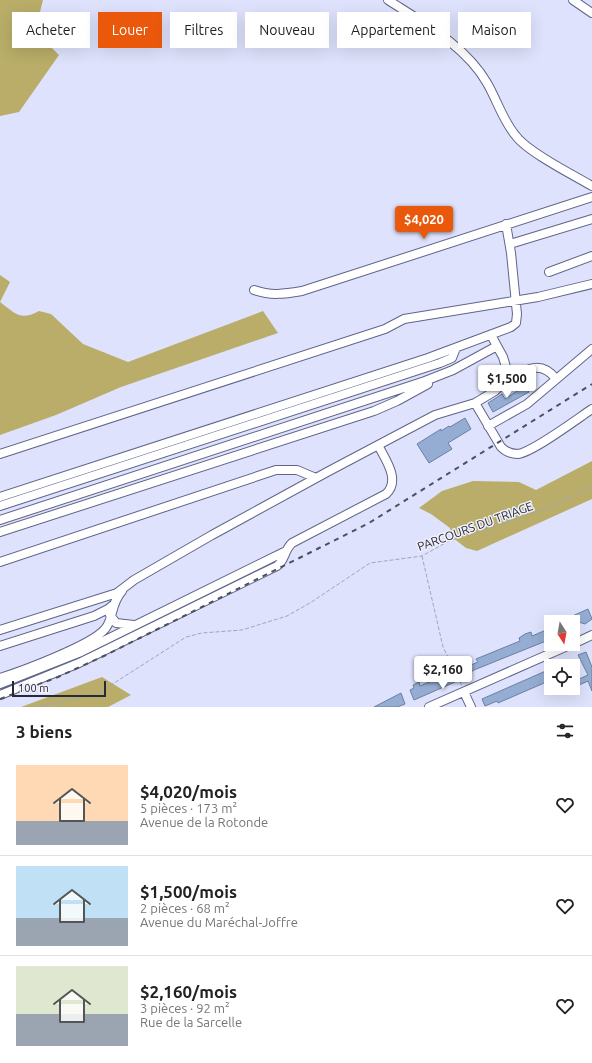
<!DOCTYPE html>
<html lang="fr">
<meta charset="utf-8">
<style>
body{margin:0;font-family:Ubuntu,sans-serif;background:#f6f6f6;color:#222;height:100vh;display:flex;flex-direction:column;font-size:15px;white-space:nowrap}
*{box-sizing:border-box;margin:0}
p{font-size:13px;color:#767676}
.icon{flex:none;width:22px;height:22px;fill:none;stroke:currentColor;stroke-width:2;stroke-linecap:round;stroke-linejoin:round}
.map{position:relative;height:707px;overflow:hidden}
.side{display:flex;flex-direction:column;background:#fff;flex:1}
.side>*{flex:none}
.guide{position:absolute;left:12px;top:12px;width:568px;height:36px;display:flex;gap:8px}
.needle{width:26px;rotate:169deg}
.buttons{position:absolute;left:544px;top:615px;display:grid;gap:8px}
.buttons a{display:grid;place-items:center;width:36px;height:36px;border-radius:0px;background:#fff;box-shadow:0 4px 16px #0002;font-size:20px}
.scale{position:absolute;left:12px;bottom:10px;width:94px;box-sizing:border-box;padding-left:4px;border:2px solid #272939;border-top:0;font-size:11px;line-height:14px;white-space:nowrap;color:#272939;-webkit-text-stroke:3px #eff0f9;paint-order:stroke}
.price{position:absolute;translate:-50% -34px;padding:0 9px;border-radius:4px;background:#fff;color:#222;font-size:13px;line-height:26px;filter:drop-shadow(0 1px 2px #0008)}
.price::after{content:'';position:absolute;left:50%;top:24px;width:12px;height:9px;margin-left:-6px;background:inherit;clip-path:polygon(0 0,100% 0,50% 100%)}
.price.active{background:#ea580c;color:#fff}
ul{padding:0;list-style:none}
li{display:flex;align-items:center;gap:12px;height:100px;padding:0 16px}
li+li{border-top:1px solid #e0e0e0}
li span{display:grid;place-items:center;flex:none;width:112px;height:80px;border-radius:0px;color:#555}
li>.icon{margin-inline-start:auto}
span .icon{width:48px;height:48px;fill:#fffc;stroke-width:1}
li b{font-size:17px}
h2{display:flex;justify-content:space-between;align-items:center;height:48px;padding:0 16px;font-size:17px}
.pill{padding:0 14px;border-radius:0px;background:#fff;box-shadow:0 4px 16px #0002;font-size:14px;line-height:36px}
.pill.active{background:#ea580c;color:#fff}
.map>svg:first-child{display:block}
.forest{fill:#b9ad69}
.building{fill:#95add2;stroke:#6a80a3}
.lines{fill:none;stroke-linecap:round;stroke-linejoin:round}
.minor-casing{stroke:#5f6489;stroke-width:10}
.path{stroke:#a1a4bb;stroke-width:1;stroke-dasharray:4 2;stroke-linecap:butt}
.minor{stroke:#fff;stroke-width:8}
.rail{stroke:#4e5062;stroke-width:2;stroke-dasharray:5 5;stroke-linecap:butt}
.labels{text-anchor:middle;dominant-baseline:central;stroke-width:3;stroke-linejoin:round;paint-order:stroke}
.street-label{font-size:12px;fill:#272939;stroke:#eff0f9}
</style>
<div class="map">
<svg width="592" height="707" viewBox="0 0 592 707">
<rect width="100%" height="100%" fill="#dee2fc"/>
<path class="forest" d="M0,0h43c-8,30 -6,34 16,55l-40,57 -19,4z
M0,275l10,7 -10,20c16,12 20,19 39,9l12,3 32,30 45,18 135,-51 15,22 -157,54 -65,28 -56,20z
M592,461v38l-115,52 -11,-3 -14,-11 -2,-9 -19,-14 -12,-6 23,-17 31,-10 46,1 17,8z
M102,677l29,18 -23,12h-87z"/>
<path class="building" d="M501,25l12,8 -6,9 -12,-8z
M525,386l4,6 -36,20 -5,-9 14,-9 3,5z
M465,418l6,11 -23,14 4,6 -23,14 -12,-19 24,-15v2l8,-5 1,1z
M588,609l4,10 -7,5 -10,-3 -16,1z
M551,628v11l-77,31 -3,2 1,2 -5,2 -3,-8 14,-6 -2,-3 44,-18 -1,-3 6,-4 6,-2 1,4z
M586,652l6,15v24l-4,-10 -9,4 -2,-5 11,-5 -10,-20z
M548,670l3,10 -53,23 -1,-2 -12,5 -3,-7z
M451,673l4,9 -41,18 -4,-10 4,-2 -1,-3 6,-3 1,4z
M401,693l4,11 -8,3h-23z"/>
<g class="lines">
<g class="minor-casing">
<path id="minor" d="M388,0c34,22 78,46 99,83 10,17 16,38 29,53 12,16 57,39 76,50
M573,0l19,13
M510,244l82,-25
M549,272l43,-16
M254,290c17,6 30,4 48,1l290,-94
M504,382c19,-11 36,-24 52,-3
M475,403l26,44c5,5 10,7 17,7 15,-2 59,-35 74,-45
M488,426l39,-22 65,-55
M0,454l385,-125 19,-10 134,-22 54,-13
M0,497l428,-139 83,-31 5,-4 1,-9 -6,-61 -5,-29
M0,506l440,-143 12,-5 4,-10
M0,520l425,-139 28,-11 44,-24
M0,532l374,-121 23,-10 31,-17
M0,562l276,-92h21l19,8
M110,615l6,8 18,2
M0,630l117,-37 17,-13 78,-45 117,-64 106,-56 40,-12 20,-12 9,-9 2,-15 -3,-10 -12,-22
M573,644l19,-9
M0,646l94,-30 14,-7 5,-4
M0,678c22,-7 92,-33 105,-49 9,-10 5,-25 17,-38
M0,684l81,-32 203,-100
M464,692l7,15
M0,695l79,-32 198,-97c8,-5 7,-16 15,-23l94,-49c15,-14 -1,-35 -8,-49
M429,707l143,-63"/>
</g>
<path class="path" d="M422,556l21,91 19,39
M36,707l61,-13 89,-57 16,-4 40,-3 45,-14 23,-13 60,-40 52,-7 25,-14 95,-32 50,-23"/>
<use href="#minor" class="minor"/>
<path class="rail" d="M0,699l58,-22 48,-22 263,-132 223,-139"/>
</g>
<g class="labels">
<g class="street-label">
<text transform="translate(475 526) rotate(-20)">PARCOURS DU TRIAGE</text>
</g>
</g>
</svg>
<div class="buttons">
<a><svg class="needle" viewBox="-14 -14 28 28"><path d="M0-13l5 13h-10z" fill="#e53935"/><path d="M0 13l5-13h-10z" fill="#767676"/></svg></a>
<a><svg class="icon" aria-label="locate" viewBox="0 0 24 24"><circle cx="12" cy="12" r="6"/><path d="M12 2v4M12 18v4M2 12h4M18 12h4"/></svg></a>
</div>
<div class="scale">100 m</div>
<b class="price active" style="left:424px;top:240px">$4,020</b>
<b class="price" style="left:507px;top:399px">$1,500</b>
<b class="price" style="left:443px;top:690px">$2,160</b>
<div class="guide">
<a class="pill">Acheter</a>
<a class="pill active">Louer</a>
<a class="pill">Filtres</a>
<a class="pill">Nouveau</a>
<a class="pill">Appartement</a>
<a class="pill">Maison</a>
</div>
</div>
<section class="side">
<h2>3 biens<svg class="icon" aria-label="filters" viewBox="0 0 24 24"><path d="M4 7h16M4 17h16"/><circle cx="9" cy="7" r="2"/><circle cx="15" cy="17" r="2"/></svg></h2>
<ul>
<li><span style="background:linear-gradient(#ffd9b3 70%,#9aa5b1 0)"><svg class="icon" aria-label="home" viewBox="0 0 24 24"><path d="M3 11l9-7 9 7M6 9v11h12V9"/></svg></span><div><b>$4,020/mois</b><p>5 pièces · 173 m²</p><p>Avenue de la Rotonde</p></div><svg class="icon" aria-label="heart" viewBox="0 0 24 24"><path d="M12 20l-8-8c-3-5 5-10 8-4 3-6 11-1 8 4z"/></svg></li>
<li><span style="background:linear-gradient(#bfe0f5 65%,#9aa5b1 0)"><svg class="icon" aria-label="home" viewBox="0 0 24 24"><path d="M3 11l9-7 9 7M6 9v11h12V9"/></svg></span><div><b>$1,500/mois</b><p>2 pièces · 68 m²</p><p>Avenue du Maréchal-Joffre</p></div><svg class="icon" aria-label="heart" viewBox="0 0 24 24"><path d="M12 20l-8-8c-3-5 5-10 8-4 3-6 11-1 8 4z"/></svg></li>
<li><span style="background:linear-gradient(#dfe7d0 60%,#9aa5b1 0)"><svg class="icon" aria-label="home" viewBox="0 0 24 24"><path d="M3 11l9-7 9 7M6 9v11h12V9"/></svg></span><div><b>$2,160/mois</b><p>3 pièces · 92 m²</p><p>Rue de la Sarcelle</p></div><svg class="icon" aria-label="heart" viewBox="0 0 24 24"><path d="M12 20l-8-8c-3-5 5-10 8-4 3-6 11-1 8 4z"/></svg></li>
</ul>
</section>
